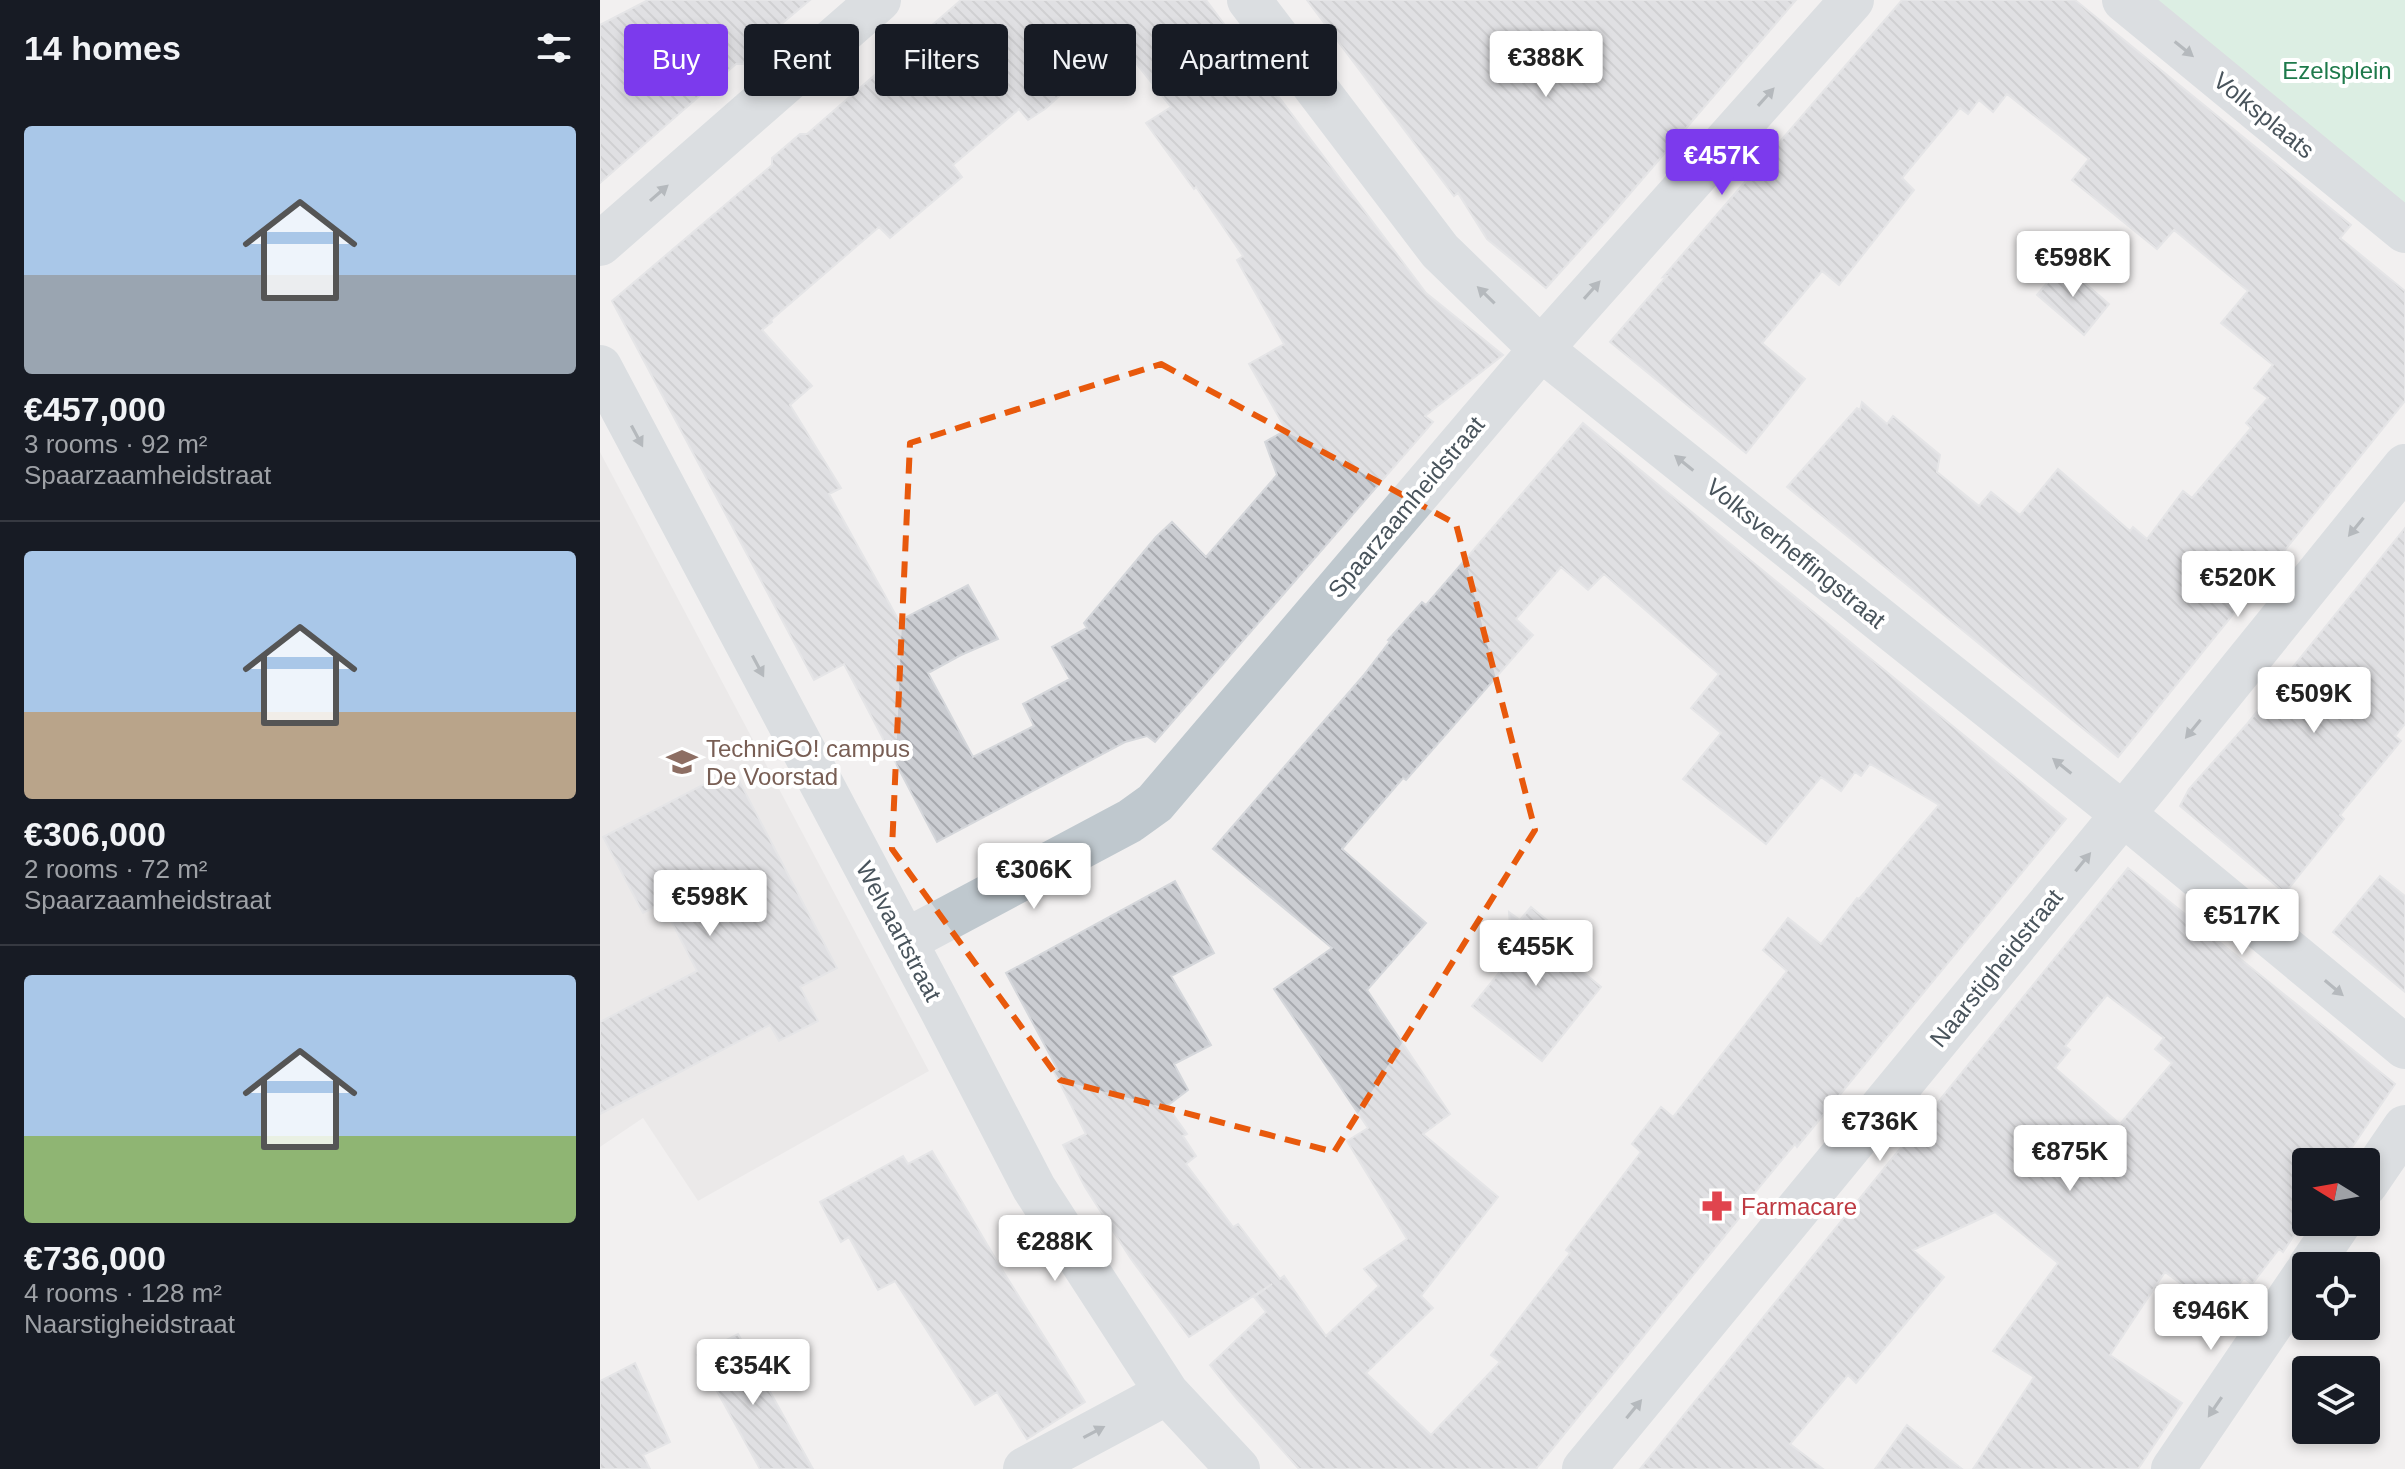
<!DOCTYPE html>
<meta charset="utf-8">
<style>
body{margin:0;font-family:Helvetica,sans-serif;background:#242831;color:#f1f3f6;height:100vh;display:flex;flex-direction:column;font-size:30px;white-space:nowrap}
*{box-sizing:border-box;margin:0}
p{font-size:26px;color:#9ea1a6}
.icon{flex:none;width:44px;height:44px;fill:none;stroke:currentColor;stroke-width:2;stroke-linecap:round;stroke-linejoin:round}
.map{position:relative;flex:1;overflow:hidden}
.panel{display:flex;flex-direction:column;background:#171b24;width:600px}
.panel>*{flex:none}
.hud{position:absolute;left:24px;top:24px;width:760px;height:72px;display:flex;gap:16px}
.needle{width:52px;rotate:281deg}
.buttons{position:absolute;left:1692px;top:1148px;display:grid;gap:16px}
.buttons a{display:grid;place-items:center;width:88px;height:88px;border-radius:8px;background:#171b24;box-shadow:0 4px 12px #0003;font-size:40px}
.price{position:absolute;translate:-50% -68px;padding:0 18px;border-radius:8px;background:#fff;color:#222;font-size:26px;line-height:52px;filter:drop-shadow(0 2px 4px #0008)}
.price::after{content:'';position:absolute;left:50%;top:48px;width:24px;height:18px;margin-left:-12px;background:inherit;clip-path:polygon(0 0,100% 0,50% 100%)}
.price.selected{background:#7c3aed;color:#fff}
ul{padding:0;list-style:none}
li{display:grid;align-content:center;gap:16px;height:424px;padding:0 24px}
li+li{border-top:2px solid #363941}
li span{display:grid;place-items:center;height:248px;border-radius:8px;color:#555}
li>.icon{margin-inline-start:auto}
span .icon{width:144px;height:144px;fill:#fffc;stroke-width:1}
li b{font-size:34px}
h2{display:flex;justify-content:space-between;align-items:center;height:96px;padding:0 24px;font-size:34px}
.pill{padding:0 28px;border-radius:8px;background:#171b24;box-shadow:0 4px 12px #0003;font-size:28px;line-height:72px}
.pill.selected{background:#7c3aed;color:#fff}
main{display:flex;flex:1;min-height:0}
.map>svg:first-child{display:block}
.education{fill:#e3e1e1}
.green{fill:#c2ecd2}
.building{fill:url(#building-back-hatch);stroke:#d5d7db;stroke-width:2;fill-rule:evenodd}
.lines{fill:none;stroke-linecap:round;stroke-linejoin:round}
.minor{stroke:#bfc8ce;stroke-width:44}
.oneway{fill:#6c777e}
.marked{fill:none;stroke:#e8590c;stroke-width:6;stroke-dasharray:16 10;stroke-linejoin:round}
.labels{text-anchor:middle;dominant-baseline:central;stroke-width:8;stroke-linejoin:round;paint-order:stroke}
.park-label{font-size:24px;fill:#1e7a4b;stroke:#fff}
.street-label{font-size:24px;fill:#49545c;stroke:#fff}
.education-label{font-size:24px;fill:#785e54;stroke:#fff;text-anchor:start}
.health-label{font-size:24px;fill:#be3a42;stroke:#fff;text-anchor:start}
</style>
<main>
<section class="panel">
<h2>14 homes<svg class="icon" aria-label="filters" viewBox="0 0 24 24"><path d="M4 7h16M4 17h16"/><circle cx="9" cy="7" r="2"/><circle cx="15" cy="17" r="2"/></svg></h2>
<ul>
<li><span style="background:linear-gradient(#a9c7e8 60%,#9aa5b1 0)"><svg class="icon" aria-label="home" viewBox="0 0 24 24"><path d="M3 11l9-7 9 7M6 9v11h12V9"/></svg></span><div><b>€457,000</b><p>3 rooms · 92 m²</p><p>Spaarzaamheidstraat</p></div></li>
<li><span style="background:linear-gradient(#a9c7e8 65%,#b9a48a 0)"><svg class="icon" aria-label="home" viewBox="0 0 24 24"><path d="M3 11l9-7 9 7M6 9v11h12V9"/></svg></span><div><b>€306,000</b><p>2 rooms · 72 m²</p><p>Spaarzaamheidstraat</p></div></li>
<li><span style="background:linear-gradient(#a9c7e8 65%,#8fb573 0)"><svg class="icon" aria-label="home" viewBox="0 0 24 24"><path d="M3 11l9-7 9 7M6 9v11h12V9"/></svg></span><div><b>€736,000</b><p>4 rooms · 128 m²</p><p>Naarstigheidstraat</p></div></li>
</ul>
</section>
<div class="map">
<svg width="1805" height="1469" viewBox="0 0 1805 1469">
<defs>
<pattern id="building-back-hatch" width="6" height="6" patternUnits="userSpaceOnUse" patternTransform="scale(2)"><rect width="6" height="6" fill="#cbcdd2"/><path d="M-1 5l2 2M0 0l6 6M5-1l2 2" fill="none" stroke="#a7a9ae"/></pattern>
</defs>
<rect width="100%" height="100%" fill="#f2f0f0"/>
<path class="education" d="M0,452l329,619 -231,130 -55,-83 -43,29z"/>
<path class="green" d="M1547,0h258v214z"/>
<path class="building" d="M48,0h162l-37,31v5l-30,28h-7l-136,119v-158z
M361,0h245l220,293 77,62 -78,61 8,6 -278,320 -8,-6 -22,6 -188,100 -93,-178 -30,16 -202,-379 160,-136v-7l28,-24h7zM519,42l52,65 -25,16 48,66 2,-2 47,69 -6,4 47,84 -35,20 37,66 -21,12 12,33 -71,82 -34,-35 -16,15 -72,86 3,5 -35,19 18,32 -47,25 11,22 -61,31 -45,-84 33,-18 37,-16 -30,-54 -69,36 -70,-127 12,-6 -51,-83 22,-19 -50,-56 10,-8 -1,-2 108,-93 11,11 72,-61 -9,-12 66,-56 9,11 17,-11z
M707,0h489l-187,218 -63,70 -59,-49 -29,-46 -4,3z
M1302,0h173l276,225 -11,13 65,53v110l-287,356 -331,-270 70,-79 3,2 2,-8 25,22 6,-8 47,39 -3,17 42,34 12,-14 29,23 38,-46 72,62 3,-4 14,12 36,-48 9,7 59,-70 -5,-5 22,-25 -14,-10 19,-23 -52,-42 27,-32 -74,-61 -17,19 -85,-69 17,-21 -82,-65 -14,18 -14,-12 -11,14 -8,-6 -58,70 12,12 -75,95 -17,-14 -60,72 43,36 -59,74 -136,-111 57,-66 -4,1z
M1463,264l46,40 -25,31 -47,-40z
M983,423l483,396 -233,284 -36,44 -2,-3 -58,70 3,3 -204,252h-237l-62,-70 -27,-34 56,-53 -12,-15 18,-13 -83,53 -58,-78 -46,-72 -22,-42 23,-11 -32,-62 4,-2 -52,-97 169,-92 39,72 -43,23 40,69 -37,19 14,26 -21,16 20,28 -4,2 13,20 -10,8 47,63 5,-3 42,55 4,-3 42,60 53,-50 -15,-17 43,-30 -60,-98 21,-13 -94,-139 58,-41 -119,-99 150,-173 27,-35 -2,-1 34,-38 4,3zM961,567l27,23 16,-16 115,100 -28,34 30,25 -38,46 83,65 55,-67 20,14 14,-19 6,4 9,-12 69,41 -80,94 -2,-1 -36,46 -33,-26 -25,32 24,21 -114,146 -12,-10 -29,37 9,8 -75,98 4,3 -79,102 9,7 -69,73 -65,-62 67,-65 -12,-12 77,-99 -75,-63 27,-20 -83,-124 59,-67 -84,-74 61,-71 3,2 127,-145 -17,-16z
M1805,528v196l-10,12 6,5 -61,74 4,4 -59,74 -105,-87 9,-17 58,-65z
M133,769l104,199 -37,19 18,34 -39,20 -9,-16 -170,89v-92l97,-51 -35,-68 -19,10 -40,-76z
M1528,868l267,216 -53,78h-36v55l-23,35 -4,-3 -27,35 -8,-6 -26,33 -53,-39 -55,83 72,48 -44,66h-165l61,-92 -41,-26 65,-88 -63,-51 -82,38 31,27 -88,106 -8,-8 -58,69 33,25h-183zM1507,995l57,43 -9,11 17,14 -52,61 -65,-56 15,-18 -5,-4z
M1780,876l25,20v96l-72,-60z
M931,907l28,23 -11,13 53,44 -59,74 -70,-55 40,-49 -3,-45 11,8z
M332,1151l69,117 84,134 -58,37 -30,-47 -22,13 -80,-124 -17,9 -29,-53 -8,5 -21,-40 83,-46 5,8z
M138,1334l75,135h-53l-63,-114z
M35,1363l35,79 -27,13 7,14h-50v-88z
M1307,1425l55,44h-87z"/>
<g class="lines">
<path class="minor" d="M649,0l191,251 101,98 582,465 282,233
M1524,0l281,231
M0,244l279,-244
M0,367l340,640 94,181 133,205 71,76
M305,941l225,-120 25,-18 386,-454 311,-349
M1766,1184l39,-57
M1710,1266l30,-44
M425,1469l142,-76
M984,1469l563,-684 258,-319
M1573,1469l133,-196"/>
</g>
<defs><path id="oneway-solid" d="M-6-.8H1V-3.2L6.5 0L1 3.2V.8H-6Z" transform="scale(2)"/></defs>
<g class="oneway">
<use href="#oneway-solid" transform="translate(1584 49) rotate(39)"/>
<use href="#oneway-solid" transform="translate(1166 97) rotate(-48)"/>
<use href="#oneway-solid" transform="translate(59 193) rotate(-41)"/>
<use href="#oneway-solid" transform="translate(992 290) rotate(-48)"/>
<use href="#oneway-solid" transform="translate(886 295) rotate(-136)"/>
<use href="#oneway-solid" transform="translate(37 436) rotate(62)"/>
<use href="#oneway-solid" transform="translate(1084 463) rotate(-141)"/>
<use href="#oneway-solid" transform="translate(1756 527) rotate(129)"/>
<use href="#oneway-solid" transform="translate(158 666) rotate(62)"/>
<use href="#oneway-solid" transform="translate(1593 729) rotate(129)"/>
<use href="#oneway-solid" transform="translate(1462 766) rotate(-141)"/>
<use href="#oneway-solid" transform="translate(1483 862) rotate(-51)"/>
<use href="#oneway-solid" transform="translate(1734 988) rotate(40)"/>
<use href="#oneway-solid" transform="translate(1615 1407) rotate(124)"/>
<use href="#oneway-solid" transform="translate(1034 1409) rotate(-51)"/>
<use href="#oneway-solid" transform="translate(494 1432) rotate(-28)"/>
</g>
<path d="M0 0H1805V1469H0ZM561,364l295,160 79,306 -201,322 -274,-72 -168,-231 18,-406z" fill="#f2f0f0" fill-opacity=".55" fill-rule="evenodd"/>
<path class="marked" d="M561,364l295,160 79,306 -201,322 -274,-72 -168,-231 18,-406z"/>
<defs>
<g id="school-bare" transform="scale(2.4)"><path d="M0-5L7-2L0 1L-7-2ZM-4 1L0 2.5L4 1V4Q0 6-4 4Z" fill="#8d6e63" stroke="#fff" stroke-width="2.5" paint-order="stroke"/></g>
<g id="pharmacy-bare" transform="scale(2.4)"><path d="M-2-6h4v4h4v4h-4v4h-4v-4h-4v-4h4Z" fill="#e0444e" stroke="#fff" stroke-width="2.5" paint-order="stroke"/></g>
</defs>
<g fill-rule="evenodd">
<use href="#school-bare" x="82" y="762"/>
<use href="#pharmacy-bare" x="1117" y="1206"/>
</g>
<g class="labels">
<g class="park-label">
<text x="1737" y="70">Ezelsplein</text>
</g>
<g class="street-label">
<text transform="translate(1664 115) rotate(39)">Volksplaats</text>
<text transform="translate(806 507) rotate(-50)">Spaarzaamheidstraat</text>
<text transform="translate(1196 553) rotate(39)">Volksverheffingstraat</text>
<text transform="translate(299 931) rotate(62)">Welvaartstraat</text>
<text transform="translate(1396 968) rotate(-51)">Naarstigheidstraat</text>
</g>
<g class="education-label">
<text x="106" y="748">TechniGO! campus<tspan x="106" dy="28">De Voorstad</tspan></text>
</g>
<g class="health-label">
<text x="1141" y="1206">Farmacare</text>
</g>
</g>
</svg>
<div class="buttons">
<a><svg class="needle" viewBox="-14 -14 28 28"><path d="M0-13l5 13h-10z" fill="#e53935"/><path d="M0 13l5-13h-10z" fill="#9ea1a6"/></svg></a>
<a><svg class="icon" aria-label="locate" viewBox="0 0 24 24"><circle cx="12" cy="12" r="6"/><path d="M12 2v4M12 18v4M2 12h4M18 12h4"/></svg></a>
<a><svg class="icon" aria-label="layers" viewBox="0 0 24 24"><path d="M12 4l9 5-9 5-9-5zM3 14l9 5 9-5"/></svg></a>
</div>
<b class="price" style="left:946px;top:99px">€388K</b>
<b class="price selected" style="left:1122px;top:197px">€457K</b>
<b class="price" style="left:1473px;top:299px">€598K</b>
<b class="price" style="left:1638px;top:619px">€520K</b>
<b class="price" style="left:1714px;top:735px">€509K</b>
<b class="price" style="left:434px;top:911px">€306K</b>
<b class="price" style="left:110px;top:938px">€598K</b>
<b class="price" style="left:1642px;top:957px">€517K</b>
<b class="price" style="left:936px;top:988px">€455K</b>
<b class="price" style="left:1280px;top:1163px">€736K</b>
<b class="price" style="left:1470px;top:1193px">€875K</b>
<b class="price" style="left:455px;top:1283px">€288K</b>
<b class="price" style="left:1611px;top:1352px">€946K</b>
<b class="price" style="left:153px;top:1407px">€354K</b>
<div class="hud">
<a class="pill selected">Buy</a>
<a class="pill">Rent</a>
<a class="pill">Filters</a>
<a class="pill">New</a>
<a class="pill">Apartment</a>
</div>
</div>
</main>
